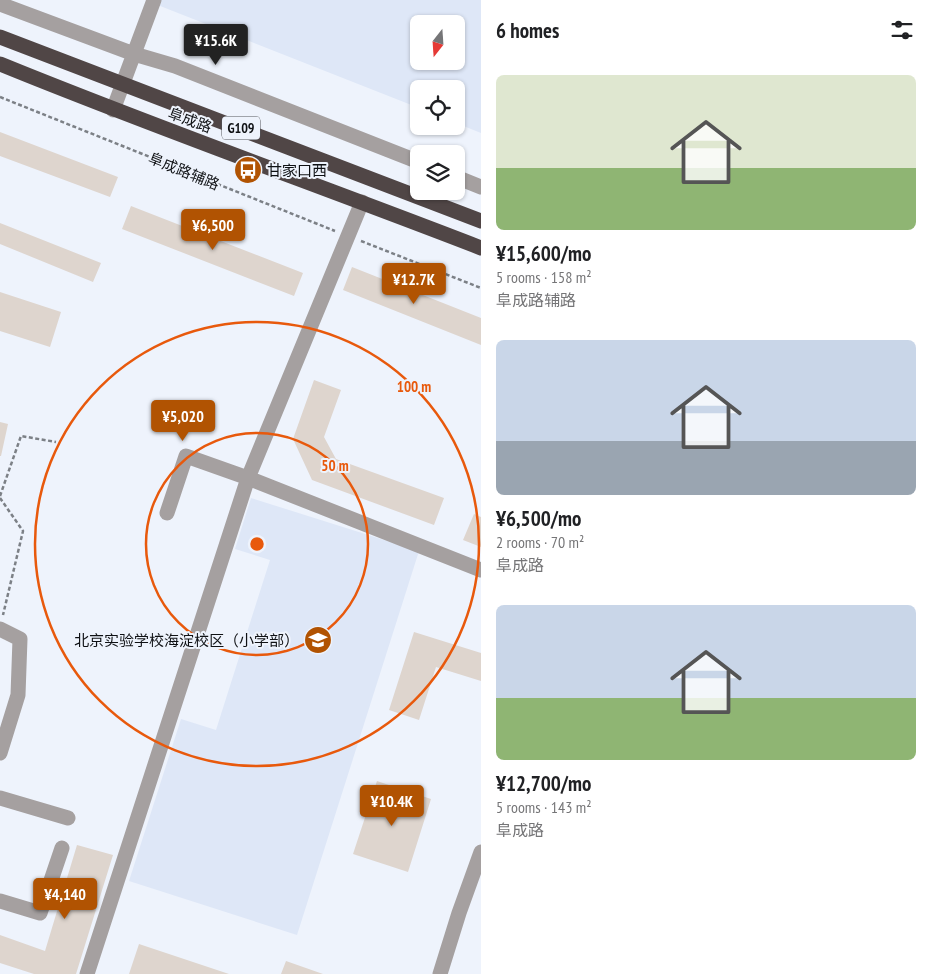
<!DOCTYPE html>
<meta charset="utf-8">
<style>
body{margin:0;font-family:"PT Sans Narrow","Noto Sans SC",sans-serif;background:#f6f6f6;color:#202124;height:100vh;display:flex;flex-direction:column;font-size:19px;white-space:nowrap}
*{box-sizing:border-box;margin:0}
p{font-size:16px;color:#757577}
.icon{flex:none;width:28px;height:28px;fill:none;stroke:currentColor;stroke-width:2;stroke-linecap:round;stroke-linejoin:round}
.map{position:relative;flex:1;overflow:hidden}
.side{display:flex;flex-direction:column;background:#fff;width:450px}
.side>*{flex:none}
.needle{width:32px;rotate:197deg}
.fabs{position:absolute;left:410px;top:15px;display:grid;gap:10px}
.fabs a{display:grid;place-items:center;width:55px;height:55px;border-radius:8px;background:#fff;box-shadow:0 1px 4px #0004;font-size:25px}
.price{position:absolute;translate:-50% -42px;padding:0 11px;border-radius:5px;background:#b15302;color:#fff;font-size:16px;line-height:32px;filter:drop-shadow(0 1px 2px #0008)}
.price::after{content:'';position:absolute;left:50%;top:30px;width:15px;height:11px;margin-left:-8px;background:inherit;clip-path:polygon(0 0,100% 0,50% 100%)}
.price.selected{background:#222;color:#fff}
ul{padding:0;list-style:none}
li{display:grid;align-content:center;gap:10px;height:265px;padding:0 15px}
li span{display:grid;place-items:center;height:155px;border-radius:8px;color:#555}
li>.icon{margin-inline-start:auto}
span .icon{width:90px;height:90px;fill:#fffc;stroke-width:1}
li b{font-size:21px}
h2{display:flex;justify-content:space-between;align-items:center;height:60px;padding:0 15px;font-size:21px}
main{display:flex;flex:1;min-height:0}
.map>svg:first-child{display:block}
.built{fill:#dee7f7;fill-rule:evenodd}
.building{fill:#ded5ce}
.lines{fill:none;stroke-linecap:round;stroke-linejoin:round}
.path{stroke:#7c8086;stroke-width:2.5;stroke-dasharray:4 2.5;stroke-linecap:butt}
.minor{stroke:#a5a0a0;stroke-width:15}
.highway{stroke:#504646;stroke-width:15}
.ring{fill:none;stroke:#e8590c;stroke-width:2.5}
.labels{text-anchor:middle;dominant-baseline:central;stroke-width:4;stroke-linejoin:round;paint-order:stroke}
.shield{fill:#eef3fc;stroke:#52555a;stroke-width:1}
.shield-label{font-size:14px;font-weight:bold;fill:#0f1114}
.street-label{font-size:15px;fill:#0f1114;stroke:#eef3fc}
.poi-label{font-size:15px;fill:#0f1114;stroke:#eef3fc;text-anchor:start}
.centre{fill:#e8590c;stroke:#eef3fc;stroke-width:2.5}
.ring-label{font-size:15px;text-anchor:middle;font-weight:bold;fill:#e8590c;stroke:#eef3fc;stroke-width:4;stroke-linejoin:round;paint-order:stroke}
</style>
<main>
<div class="map">
<svg width="481" height="974" viewBox="0 0 481 974">
<rect width="100%" height="100%" fill="#eef3fc"/>
<path class="built" d="M145,0h336v133l-25,-10v-34h-37v19zM419,24h37v37h-37z
M251,498l168,53 -122,384 -168,-54 52,-162 35,11 54,-170 -35,-11z"/>
<path class="building" d="M0,132l118,45 -8,20 -110,-41z
M131,206l172,67 -9,23 -172,-67z
M0,223l101,40 -8,19 -93,-38z
M352,267l129,51v27l-138,-55z
M0,292l61,20 -11,35 -50,-16z
M314,380l27,10 -17,47 12,22 108,39 -10,27 -122,-45 -19,-41z
M0,422l8,2 -7,32h-1z
M474,514l7,3v30l-18,-7z
M414,632l67,21v28l-45,-14 -17,53 -30,-10z
M377,781l54,18 -23,73 -55,-18z
M77,845l36,10 -37,119h-42l-34,-11v-28l45,16z
M139,944l90,30h-100z
M286,961l37,13h-42z"/>
<g class="lines">
<path class="path" d="M0,97l335,134
M361,241l120,47
M0,496l21,-60 35,6
M0,498l23,33 -20,84"/>
<path class="minor" d="M0,4l134,50 41,12 244,96
M113,110l41,-110
M456,177l25,10
M167,513l19,-57 62,22 233,92
M0,629l20,10 -2,56 -18,58
M0,798l68,20
M0,901l40,12 22,-65
M87,974l161,-496 114,-276
M440,974l19,-61 22,-61"/>
<path class="highway" d="M0,37l481,184
M0,64c159,65 321,122 481,184"/>
</g>
<g class="ring">
<circle cx="257" cy="544" r="111"/>
<circle cx="257" cy="544" r="222"/>
</g>
<defs>
<g id="bus-disc" transform="scale(1.4375)"><circle r="9.5" fill="#b15302" stroke="#eef3fc"/><path d="M-5-6H5V4H4V6H2V4H-2V6H-4V4H-5ZM-3.5-4V0h7V-4ZM-3.5 1.2v1.5H-2V1.2ZM2 1.2v1.5H3.5V1.2Z" fill="#fff"/></g>
<g id="school-disc" transform="scale(1.4375)"><circle r="9.5" fill="#b15302" stroke="#eef3fc"/><path d="M0-5L7-2L0 1L-7-2ZM-4 1L0 2.5L4 1V4Q0 6-4 4Z" fill="#fff"/></g>
</defs>
<g fill-rule="evenodd">
<use href="#bus-disc" x="248" y="170"/>
<use href="#school-disc" x="318" y="640"/>
</g>
<g class="labels">
<rect class="shield" x="222" y="116.5" width="38" height="23" rx="4"/>
<g class="shield-label">
<text x="241" y="128">G109</text>
</g>
<g class="street-label">
<text transform="translate(190 120) rotate(20)">阜成路</text>
<text transform="translate(184 171) rotate(22)">阜成路辅路</text>
</g>
<g class="poi-label">
<text x="267" y="170">甘家口西</text>
<text x="299" y="640" text-anchor="end">北京实验学校海淀校区（小学部）</text>
</g>
</g>
<circle cx="257" cy="544" r="8" class="centre"/>
<g class="ring-label">
<text x="414" y="392">100 m</text>
<text x="335" y="471">50 m</text>
</g>
</svg>
<div class="fabs">
<a><svg class="needle" viewBox="-14 -14 28 28"><path d="M0-13l5 13h-10z" fill="#e53935"/><path d="M0 13l5-13h-10z" fill="#757577"/></svg></a>
<a><svg class="icon" aria-label="locate" viewBox="0 0 24 24"><circle cx="12" cy="12" r="6"/><path d="M12 2v4M12 18v4M2 12h4M18 12h4"/></svg></a>
<a><svg class="icon" aria-label="layers" viewBox="0 0 24 24"><path d="M12 4l9 5-9 5-9-5zM3 14l9 5 9-5"/></svg></a>
</div>
<b class="price selected" style="left:216px;top:66px">¥15.6K</b>
<b class="price" style="left:213px;top:251px">¥6,500</b>
<b class="price" style="left:414px;top:305px">¥12.7K</b>
<b class="price" style="left:183px;top:442px">¥5,020</b>
<b class="price" style="left:392px;top:827px">¥10.4K</b>
<b class="price" style="left:65px;top:920px">¥4,140</b>
</div>
<section class="side">
<h2>6 homes<svg class="icon" aria-label="filters" viewBox="0 0 24 24"><path d="M4 7h16M4 17h16"/><circle cx="9" cy="7" r="2"/><circle cx="15" cy="17" r="2"/></svg></h2>
<ul>
<li><span style="background:linear-gradient(#dfe7d0 60%,#8fb573 0)"><svg class="icon" aria-label="home" viewBox="0 0 24 24"><path d="M3 11l9-7 9 7M6 9v11h12V9"/></svg></span><div><b>¥15,600/mo</b><p>5 rooms · 158 m²</p><p>阜成路辅路</p></div></li>
<li><span style="background:linear-gradient(#c9d6e8 65%,#9aa5b1 0)"><svg class="icon" aria-label="home" viewBox="0 0 24 24"><path d="M3 11l9-7 9 7M6 9v11h12V9"/></svg></span><div><b>¥6,500/mo</b><p>2 rooms · 70 m²</p><p>阜成路</p></div></li>
<li><span style="background:linear-gradient(#c9d6e8 60%,#8fb573 0)"><svg class="icon" aria-label="home" viewBox="0 0 24 24"><path d="M3 11l9-7 9 7M6 9v11h12V9"/></svg></span><div><b>¥12,700/mo</b><p>5 rooms · 143 m²</p><p>阜成路</p></div></li>
</ul>
</section>
</main>
